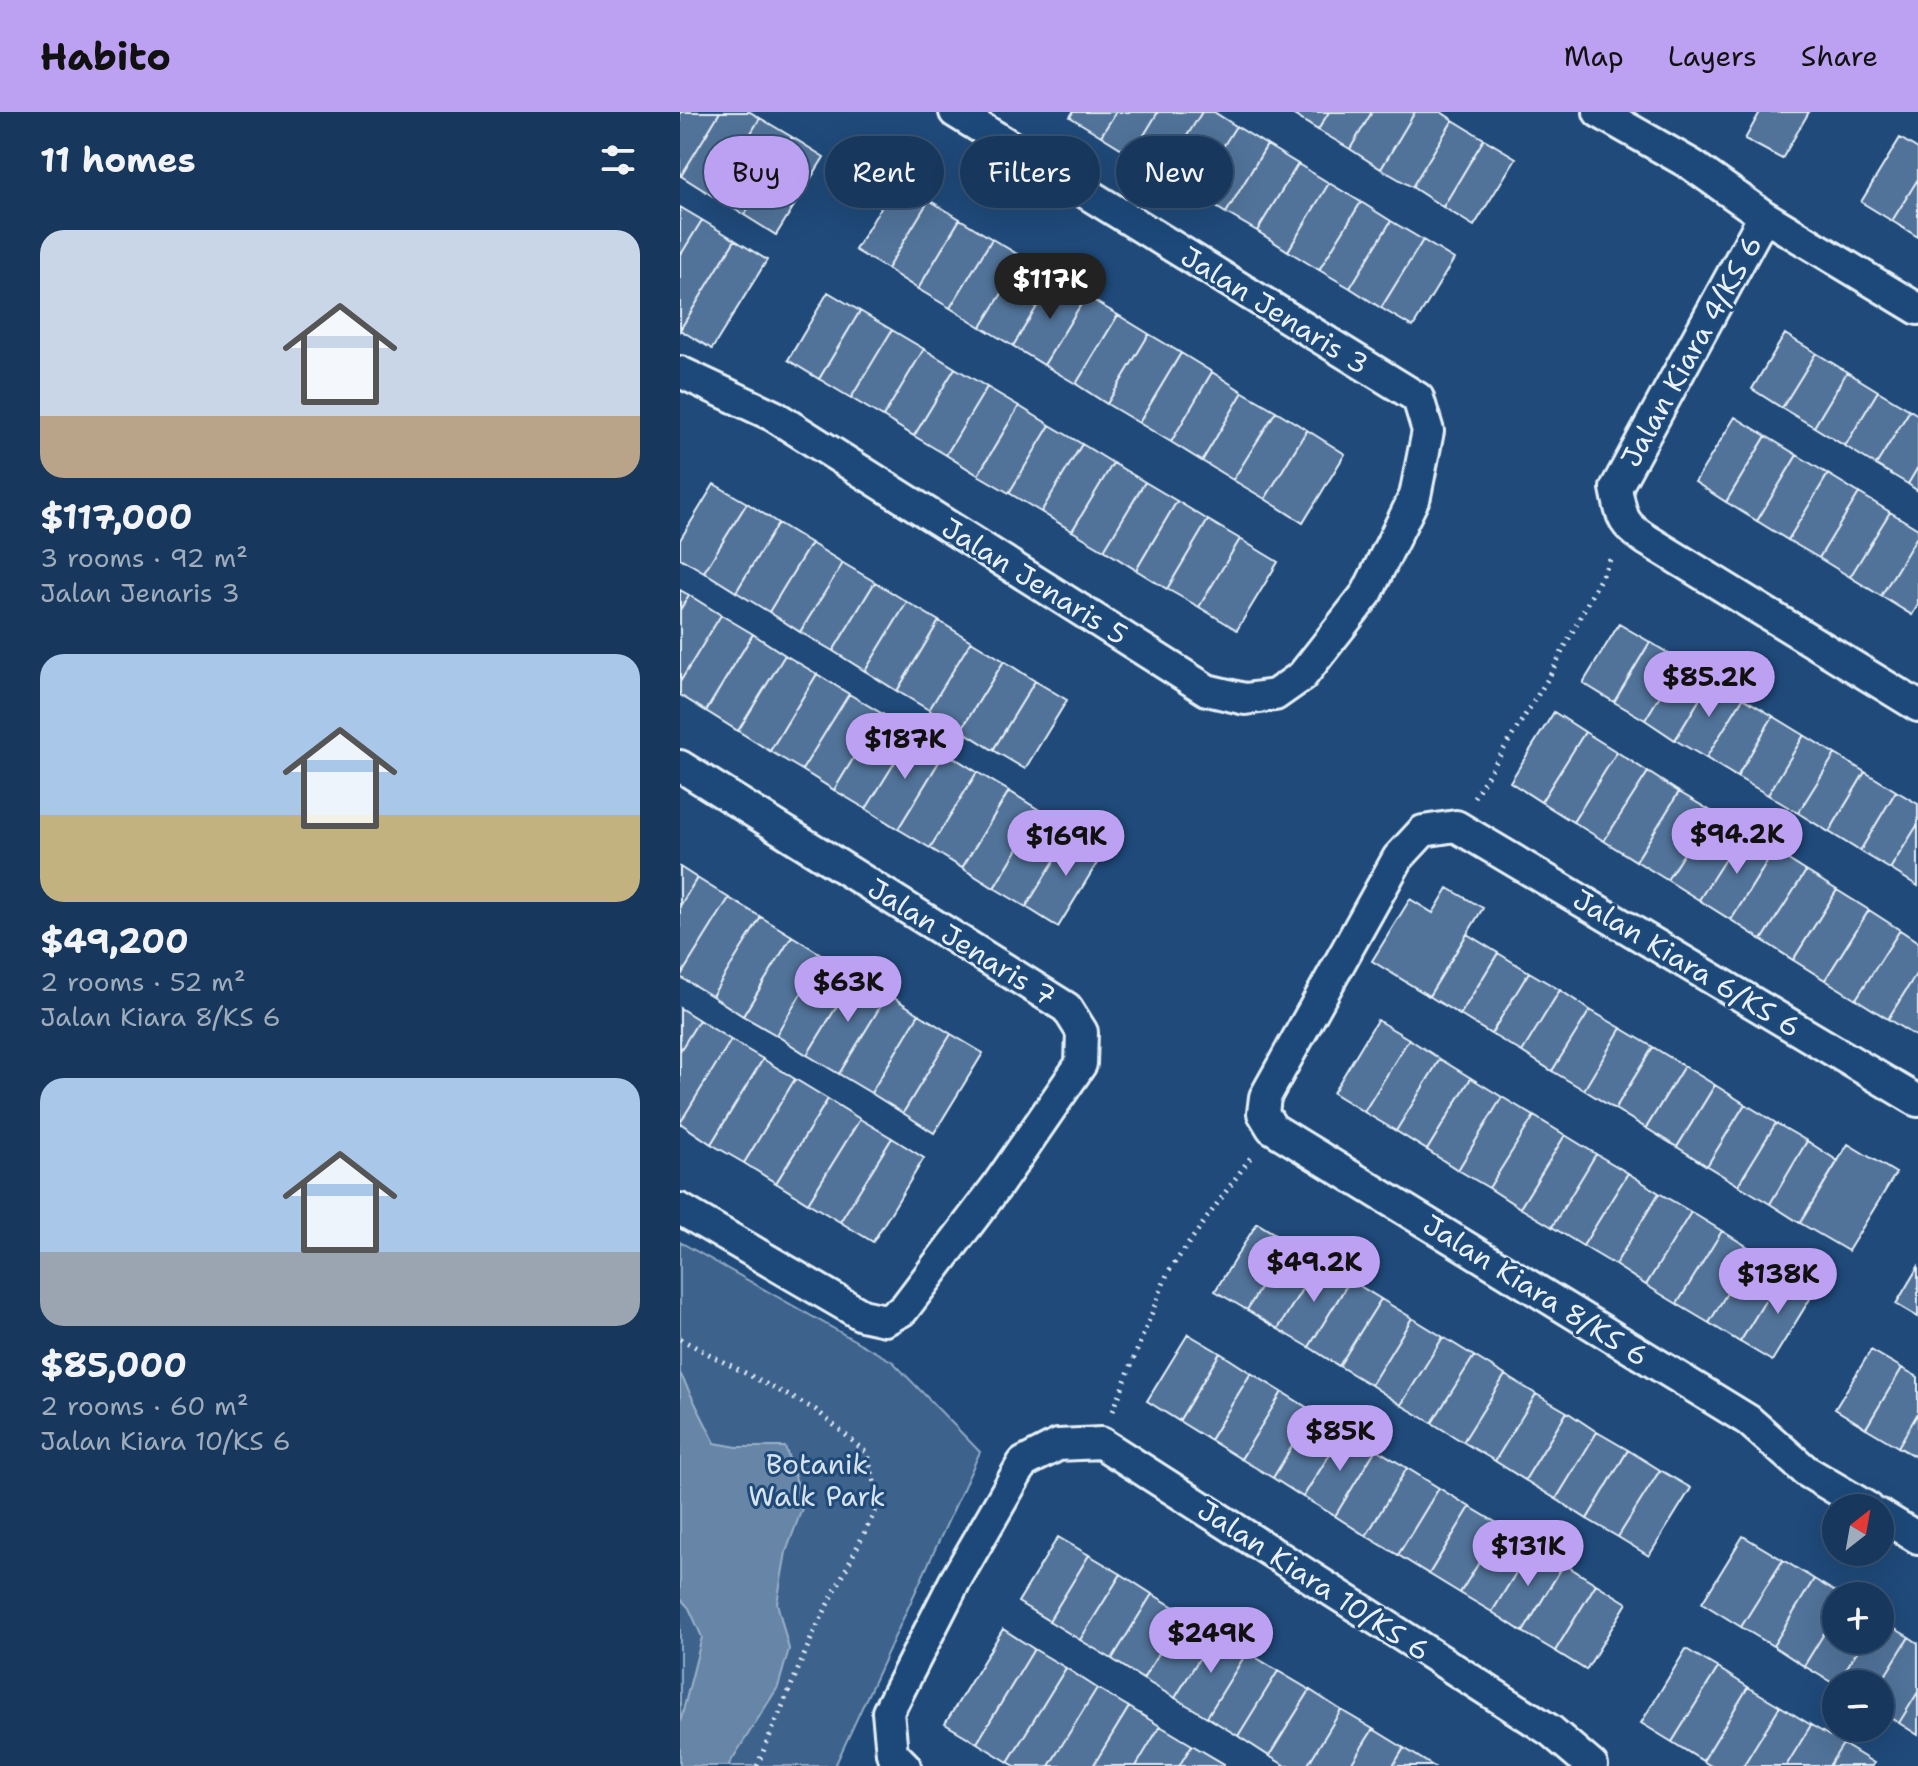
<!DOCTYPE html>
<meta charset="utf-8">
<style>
body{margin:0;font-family:"Shantell Sans",sans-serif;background:#244365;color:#f1f3f6;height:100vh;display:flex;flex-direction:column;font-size:30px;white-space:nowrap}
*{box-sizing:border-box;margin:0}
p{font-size:26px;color:#9eacbb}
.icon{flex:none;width:44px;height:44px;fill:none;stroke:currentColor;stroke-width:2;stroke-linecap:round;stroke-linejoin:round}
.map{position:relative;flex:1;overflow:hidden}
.sheet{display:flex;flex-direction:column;background:#17385c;width:680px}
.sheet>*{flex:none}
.guide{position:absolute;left:24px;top:24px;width:760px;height:72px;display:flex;gap:16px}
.needle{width:52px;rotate:31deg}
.tools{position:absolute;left:1142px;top:1382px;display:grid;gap:16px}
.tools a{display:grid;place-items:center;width:72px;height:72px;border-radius:50%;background:#17385c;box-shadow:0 8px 32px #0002,0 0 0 2px #365272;font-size:40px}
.price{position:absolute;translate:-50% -68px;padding:0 18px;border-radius:28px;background:#bca0f2;color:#111;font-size:26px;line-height:52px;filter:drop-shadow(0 2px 4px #0008)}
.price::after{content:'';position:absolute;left:50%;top:48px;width:24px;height:18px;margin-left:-12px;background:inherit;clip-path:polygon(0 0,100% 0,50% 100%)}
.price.selected{background:#222;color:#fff}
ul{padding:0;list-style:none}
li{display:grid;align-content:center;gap:16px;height:424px;padding:0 40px}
li span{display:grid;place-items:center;height:248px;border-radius:24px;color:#555}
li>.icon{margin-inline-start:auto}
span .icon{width:144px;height:144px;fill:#fffc;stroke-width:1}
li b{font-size:34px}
h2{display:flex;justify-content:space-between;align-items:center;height:96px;padding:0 40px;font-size:34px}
.pill{padding:0 28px;border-radius:36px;background:#17385c;box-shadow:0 8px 32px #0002,0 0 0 2px #365272;font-size:28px;line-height:72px}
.pill.selected{background:#bca0f2;color:#111}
header{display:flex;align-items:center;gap:48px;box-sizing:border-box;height:112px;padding:0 40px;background:#bca0f2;color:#111}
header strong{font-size:38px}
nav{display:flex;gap:44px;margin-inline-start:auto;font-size:28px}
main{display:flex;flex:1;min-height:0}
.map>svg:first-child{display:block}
.green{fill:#3c628c;stroke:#92aac2;stroke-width:2}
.water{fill:#6685a7;stroke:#9ab0c7;stroke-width:2}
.building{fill:#517399;stroke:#e8f1f8;stroke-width:2}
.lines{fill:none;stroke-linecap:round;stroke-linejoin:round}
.minor-casing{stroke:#e8f1f8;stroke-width:36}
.path{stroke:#e8f1f8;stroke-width:5;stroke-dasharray:2 6;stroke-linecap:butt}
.minor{stroke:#1f4a7a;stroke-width:30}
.labels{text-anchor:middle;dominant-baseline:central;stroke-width:6;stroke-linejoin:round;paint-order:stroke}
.street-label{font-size:28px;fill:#e8f1f8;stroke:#1f4a7a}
.park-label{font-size:28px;fill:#d7e3ed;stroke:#1f4a7a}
</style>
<header>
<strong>Habito</strong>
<nav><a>Map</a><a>Layers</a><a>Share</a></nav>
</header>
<main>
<section class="sheet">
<h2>11 homes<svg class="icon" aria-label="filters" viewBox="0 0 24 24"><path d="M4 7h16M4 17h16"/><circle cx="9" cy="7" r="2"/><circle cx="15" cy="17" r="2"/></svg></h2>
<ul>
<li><span style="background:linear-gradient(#c9d6e8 75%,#b9a48a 0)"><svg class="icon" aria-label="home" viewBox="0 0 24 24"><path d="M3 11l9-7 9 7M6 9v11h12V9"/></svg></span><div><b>$117,000</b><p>3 rooms · 92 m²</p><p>Jalan Jenaris 3</p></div></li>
<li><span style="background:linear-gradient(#a9c7e8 65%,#c2b280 0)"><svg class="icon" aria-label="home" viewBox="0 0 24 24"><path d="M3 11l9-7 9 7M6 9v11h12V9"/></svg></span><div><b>$49,200</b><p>2 rooms · 52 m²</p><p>Jalan Kiara 8/KS 6</p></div></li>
<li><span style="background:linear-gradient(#a9c7e8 70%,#9aa5b1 0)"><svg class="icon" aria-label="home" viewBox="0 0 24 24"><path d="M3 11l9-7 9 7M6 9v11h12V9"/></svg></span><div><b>$85,000</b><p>2 rooms · 60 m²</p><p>Jalan Kiara 10/KS 6</p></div></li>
</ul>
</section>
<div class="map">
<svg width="1238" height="1654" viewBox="0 0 1238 1654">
<rect width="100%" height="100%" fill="#1f4a7a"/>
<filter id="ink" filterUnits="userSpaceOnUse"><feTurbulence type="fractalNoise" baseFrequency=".0125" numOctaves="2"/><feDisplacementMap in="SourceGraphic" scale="16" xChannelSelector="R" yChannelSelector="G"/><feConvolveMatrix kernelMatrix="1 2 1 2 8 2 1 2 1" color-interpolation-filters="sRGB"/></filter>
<g filter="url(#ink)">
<path class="green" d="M0,1130l213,120 87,90 -145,314h-155z"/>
<path class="water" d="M0,1261l35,70 22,4h48l19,56 -18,49 -9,51 12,46 -11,38 -50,79h-48v-43l22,-86 -13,-29 -9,-10z"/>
<path class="building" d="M0,0h40l-39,64h-1z
M40,0h30l10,6 -47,78 -32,-20z
M393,0h43l-15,24 -31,-19z
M436,0h42l-26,43 -31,-19z
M478,0h44l-39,62 -31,-19z
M522,0h12l22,14 -42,67 -31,-19z
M609,0h40l-11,18z
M649,0h43l-22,37 -32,-19z
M692,0h43l-34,57 -31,-20z
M735,0h26l12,8 -41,67 -31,-18z
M1080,0h49l-27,47 -37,-20z
M80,6l32,19 -48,78 -31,-19z
M773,8l31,19 -41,68 -31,-20z
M556,14l31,19 -41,68 -32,-20z
M112,25l32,20 -48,78 -32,-20z
M1220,26l18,11v30l-26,42 -31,-19z
M804,27l32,19 -42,68 -31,-19z
M587,33l31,19 -41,67 -31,-18z
M618,52l31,19 -41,68 -31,-20z
M1238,67v58l-26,-16z
M217,69l32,19 -42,69 -32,-19z
M649,71l32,19 -42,68 -31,-19z
M249,88l31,19 -42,70 -31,-20z
M681,90l30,19 -41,67 -31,-18z
M0,95l22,13 -22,36z
M280,107l32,20 -42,69 -32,-19z
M22,108l33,20 -55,90v-74z
M711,109l32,19 -42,68 -31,-20z
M312,127l32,19 -43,69 -31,-19z
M55,128l32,20 -55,89 -32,-19z
M743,128l31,19 -41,68 -32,-19z
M344,146l31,19 -42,69 -32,-19z
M375,165l31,19 -42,69 -31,-19z
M148,180l32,19 -41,68 -31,-19z
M406,184l32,19 -42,69 -32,-19z
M180,199l32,19 -41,68 -32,-19z
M438,203l31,19 -42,70 -31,-20z
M212,218l32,19 -41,68 -32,-19z
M469,222l32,19 -42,70 -32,-19z
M1105,222l31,19 -34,55 -30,-19z
M244,237l31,19 -41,68 -31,-19z
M501,241l31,19 -41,70 -32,-19z
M1136,241l31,19 -33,55 -32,-19z
M275,256l32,19 -41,68 -32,-19z
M532,260l31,20 -41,69 -31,-19z
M1167,260l31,19 -33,55 -31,-19z
M307,275l32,19 -41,69 -32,-20z
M1198,279l32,19 -34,55 -31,-19z
M563,280l33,19 -43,69 -31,-19z
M339,294l31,19 -41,68 -31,-18z
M1230,298l8,5v52l-10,17 -32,-19z
M596,299l31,19 -42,69 -32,-19z
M1055,305l31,19 -40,66 -31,-20z
M370,313l32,19 -41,68 -32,-19z
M627,318l38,24 -42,69 -38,-24z
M1086,324l31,19 -40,66 -31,-19z
M402,332l31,19 -41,68 -31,-19z
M1117,343l31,19 -40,66 -31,-19z
M433,351l32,19 -41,68 -32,-19z
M1238,355v24l-10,-7z
M1148,362l31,19 -40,65 -31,-18z
M465,370l32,19 -41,69 -32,-20z
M34,372l33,19 -43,69 -24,-14v-18z
M1179,381l31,19 -40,65 -31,-19z
M497,389l31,19 -41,69 -31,-19z
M67,391l31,20 -42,69 -32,-20z
M1210,400l28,17v6l-37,61 -31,-19z
M528,408l32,19 -41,68 -32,-18z
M98,411l33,20 -42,69 -33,-20z
M1238,423v70l-6,10 -31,-19z
M560,427l38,23 -41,68 -38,-23z
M131,431l32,20 -43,69 -31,-20z
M163,451l32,19 -42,69 -33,-19z
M195,470l32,20 -42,69 -32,-20z
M0,478l9,5 -9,15z
M9,483l32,20 -41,67v-72z
M227,490l32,19 -42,70 -32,-20z
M41,503l32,19 -47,77 -26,-16v-13z
M259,509l32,20 -42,69 -32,-19z
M939,512l31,18 -36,60 -31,-19z
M73,522l32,21 -47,76 -32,-20z
M291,529l33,20 -43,69 -32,-20z
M970,530l31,19 -36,59 -31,-18z
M105,543l32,19 -47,77 -32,-20z
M324,549l31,20 -42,69 -32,-20z
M1001,549l31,18 -37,61 -30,-20z
M137,562l32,20 -47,76 -32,-19z
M1032,567l31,19 -37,60 -31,-18z
M355,569l32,19 -42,69 -32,-19z
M169,582l32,19 -47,77 -32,-20z
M1063,586l30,18 -36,61 -31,-19z
M874,600l31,20 -44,70 -31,-20z
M201,601l32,20 -47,76 -32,-19z
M1093,604l31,19 -36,60 -31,-18z
M905,620l32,20 -44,70 -32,-20z
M233,621l32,19 -47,77 -32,-20z
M1124,623l31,19 -37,59 -30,-18z
M265,640l32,20 -47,76 -32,-19z
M937,640l31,20 -44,69 -31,-19z
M1155,642l30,18 -36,60 -31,-19z
M297,660l32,19 -47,77 -32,-20z
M968,660l31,20 -43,69 -32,-20z
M1185,660l31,19 -36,60 -31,-19z
M329,679l32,20 -47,77 -32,-20z
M1216,679l22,13v20l-28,45 -30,-18z
M999,680l32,19 -44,69 -31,-19z
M361,699l32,19 -47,77 -32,-19z
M1031,699l32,20 -44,69 -32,-20z
M1238,712v62l-28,-17z
M393,718l32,20 -47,77 -32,-20z
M1063,719l31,20 -43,69 -32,-20z
M1094,739l32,20 -44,69 -31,-20z
M0,755l17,11 -17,28z
M1126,759l31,19 -44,70 -31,-20z
M17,766l32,20 -49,79v-71z
M768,776l35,20 -54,88 -57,-35 38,-62 23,14z
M1157,778l32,20 -44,70 -32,-20z
M49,786l32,19 -49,79 -32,-19z
M1189,798l31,20 -44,69 -31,-19z
M81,805l31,19 -49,80 -31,-20z
M1220,818l18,12v29l-30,48 -32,-20z
M787,822l31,19 -38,62 -31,-19z
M112,824l32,20 -48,79 -33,-19z
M818,841l31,19 -38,62 -31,-19z
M144,844l32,19 -49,80 -31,-20z
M1238,859v67l-30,-19z
M849,860l31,18 -38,62 -31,-18z
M176,863l32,19 -49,80 -32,-19z
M880,878l30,20 -38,61 -30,-19z
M208,882l31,20 -48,79 -32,-19z
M0,896l19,12 -19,31z
M910,898l31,18 -37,62 -32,-19z
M239,902l32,20 -48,79 -32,-20z
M19,908l32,20 -51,83v-72z
M697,908l32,19 -45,73 -31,-19z
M941,916l32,19 -38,62 -31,-19z
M271,922l32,19 -49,80 -31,-20z
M729,927l31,20 -44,72 -32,-19z
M51,928l32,19 -52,85 -31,-21z
M973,935l31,19 -38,62 -31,-19z
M83,947l32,20 -51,84 -33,-19z
M760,947l31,19 -44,72 -31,-19z
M1004,954l31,19 -38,62 -31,-19z
M791,966l31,19 -44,73 -31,-20z
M115,967l33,20 -52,84 -32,-20z
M1035,973l30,19 -38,62 -30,-19z
M822,985l32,19 -45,72 -31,-18z
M148,987l32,20 -52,84 -32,-20z
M1065,992l31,19 -38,62 -31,-19z
M854,1004l31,19 -45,73 -31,-20z
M180,1007l32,19 -52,84 -32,-19z
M1096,1011l31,18 -37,63 -32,-19z
M885,1023l31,19 -44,73 -32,-19z
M212,1026l32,20 -51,84 -33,-20z
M1127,1029l31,20 -38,62 -30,-19z
M1168,1032l48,29 -48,78 -48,-28z
M916,1042l32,19 -45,73 -31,-19z
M948,1061l31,20 -44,72 -32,-19z
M979,1081l32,19 -45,73 -31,-20z
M1011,1100l31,19 -45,73 -31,-19z
M577,1111l31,19 -41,68 -32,-19z
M1042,1119l31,19 -44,73 -32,-19z
M608,1130l31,19 -41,68 -31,-19z
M1073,1138l31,20 -44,72 -31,-19z
M639,1149l31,19 -41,67 -31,-18z
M1238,1155v50l-22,-13z
M1104,1158l32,19 -44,72 -32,-19z
M670,1168l31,19 -42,67 -30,-19z
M701,1187l31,19 -41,67 -32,-19z
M732,1206l31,19 -42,68 -30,-20z
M508,1222l32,19 -41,68 -32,-20z
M763,1225l31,19 -42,67 -31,-18z
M1191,1238l31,18 -36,60 -31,-19z
M540,1241l31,20 -41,67 -31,-19z
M794,1244l31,19 -42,67 -31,-19z
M1222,1256l16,9v36l-20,34 -32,-19z
M571,1261l31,19 -41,67 -31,-19z
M825,1263l31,19 -41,67 -32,-19z
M602,1280l31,19 -40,67 -32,-19z
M856,1282l31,18 -42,68 -30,-19z
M633,1299l32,19 -42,67 -30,-19z
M887,1300l30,20 -41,67 -31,-19z
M1238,1301v45l-20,-11z
M665,1318l31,19 -41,67 -32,-19z
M917,1320l31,18 -41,69 -31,-20z
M696,1337l31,19 -41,68 -31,-20z
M948,1338l32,20 -42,67 -31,-18z
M727,1356l32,20 -41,67 -32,-19z
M980,1358l31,18 -42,68 -31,-19z
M759,1376l31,19 -41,67 -31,-19z
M790,1395l32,19 -42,67 -31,-19z
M822,1414l31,19 -41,67 -32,-19z
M1063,1424l40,24 -42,67 -39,-24z
M378,1425l31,18 -40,66 -31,-19z
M853,1433l31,19 -41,68 -31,-20z
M409,1443l32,19 -41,66 -31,-19z
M1103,1448l31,19 -41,67 -32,-19z
M884,1452l32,20 -41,67 -32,-19z
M441,1462l31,20 -40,65 -32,-19z
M1134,1467l28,17h-6v18l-32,52 -31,-20z
M916,1472l31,19 -41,67 -31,-19z
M472,1482l32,19 -41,66 -31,-20z
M504,1501l31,20 -40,65 -32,-19z
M1156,1502v26h28l-28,45 -32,-19z
M1200,1508l29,17 -29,47h-43l27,-44h16z
M323,1517l31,20 -57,94 -32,-19z
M535,1521l32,19 -40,65 -32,-19z
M1229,1525l9,6v49l-19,31 -19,-11v-28z
M354,1537l32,19 -58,94 -31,-19z
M1006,1537l32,19 -46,74 -31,-19z
M567,1540l31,19 -40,65 -31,-19z
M386,1556l31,20 -48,78h-34l-7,-4z
M1038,1556l30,19 -45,74 -31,-19z
M598,1559l32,19 -41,66 -31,-20z
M1068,1575l32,19 -37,60h-32l-8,-5z
M417,1576l32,19 -36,59h-44z
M630,1578l31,20 -34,56h-21l-17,-10z
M1238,1580v43l-19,-12z
M1100,1594l31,19 -25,41h-43z
M449,1595l31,19 -24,40h-43z
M661,1598l32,19 -23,37h-43z
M1131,1613l32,19 -14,22h-43z
M480,1614l32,19 -13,21h-43z
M693,1617l31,19 -11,18h-43z
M1163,1632l31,19 -2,3h-43z
M512,1633l32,19 -1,2h-44z
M724,1636l29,18h-40z"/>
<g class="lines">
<g class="minor-casing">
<path id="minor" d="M919,0l93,53 72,51 154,93
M1084,104l-148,272c6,30 6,36 31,52l271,166
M0,260l94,44 433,274 38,9 30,-4 27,-19 65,-83 48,-97 13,-65 -10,-33 -463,-286
M0,654l387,242 15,24 -1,32 -84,122 -94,124 -18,10 -23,-5 -182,-106
M1188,1396l-62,-37 -58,-51 -476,-292 -9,-15 2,-16 133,-239 25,-27 33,-5 462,275
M1200,1403l38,23
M225,1654l-13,-13 -4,-41 67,-131 68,-118 35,-18 43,-2 450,288 41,35"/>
</g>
<path class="path" d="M794,685l75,-120 63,-121
M0,1227l136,71 52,44 11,50 -65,128 -57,134
M433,1299l55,-139 85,-118"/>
<use href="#minor" class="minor"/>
</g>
</g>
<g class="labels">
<g class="street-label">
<text transform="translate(595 198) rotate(32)">Jalan Jenaris 3</text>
<text transform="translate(1011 239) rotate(-61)">Jalan Kiara 4/KS 6</text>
<text transform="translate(355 469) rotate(32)">Jalan Jenaris 5</text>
<text transform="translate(282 830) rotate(32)">Jalan Jenaris 7</text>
<text transform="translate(1007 851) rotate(31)">Jalan Kiara 6/KS 6</text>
<text transform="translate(856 1178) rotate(32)">Jalan Kiara 8/KS 6</text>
<text transform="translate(634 1468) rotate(33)">Jalan Kiara 10/KS 6</text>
</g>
<g class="park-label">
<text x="137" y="1352">Botanik<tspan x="137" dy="32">Walk Park</tspan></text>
</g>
</g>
</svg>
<div class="tools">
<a><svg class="needle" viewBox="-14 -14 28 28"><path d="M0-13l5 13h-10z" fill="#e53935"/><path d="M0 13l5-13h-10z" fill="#9eacbb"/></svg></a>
<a>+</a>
<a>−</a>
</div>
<b class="price selected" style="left:370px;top:209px">$117K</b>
<b class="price" style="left:1029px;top:607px">$85.2K</b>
<b class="price" style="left:225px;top:669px">$187K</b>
<b class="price" style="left:1057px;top:764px">$94.2K</b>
<b class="price" style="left:386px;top:766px">$169K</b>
<b class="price" style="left:168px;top:912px">$63K</b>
<b class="price" style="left:634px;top:1192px">$49.2K</b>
<b class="price" style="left:1098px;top:1204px">$138K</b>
<b class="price" style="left:660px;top:1361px">$85K</b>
<b class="price" style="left:848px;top:1476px">$131K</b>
<b class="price" style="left:531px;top:1563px">$249K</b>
<div class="guide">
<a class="pill selected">Buy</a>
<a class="pill">Rent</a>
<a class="pill">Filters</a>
<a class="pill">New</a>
</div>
</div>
</main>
